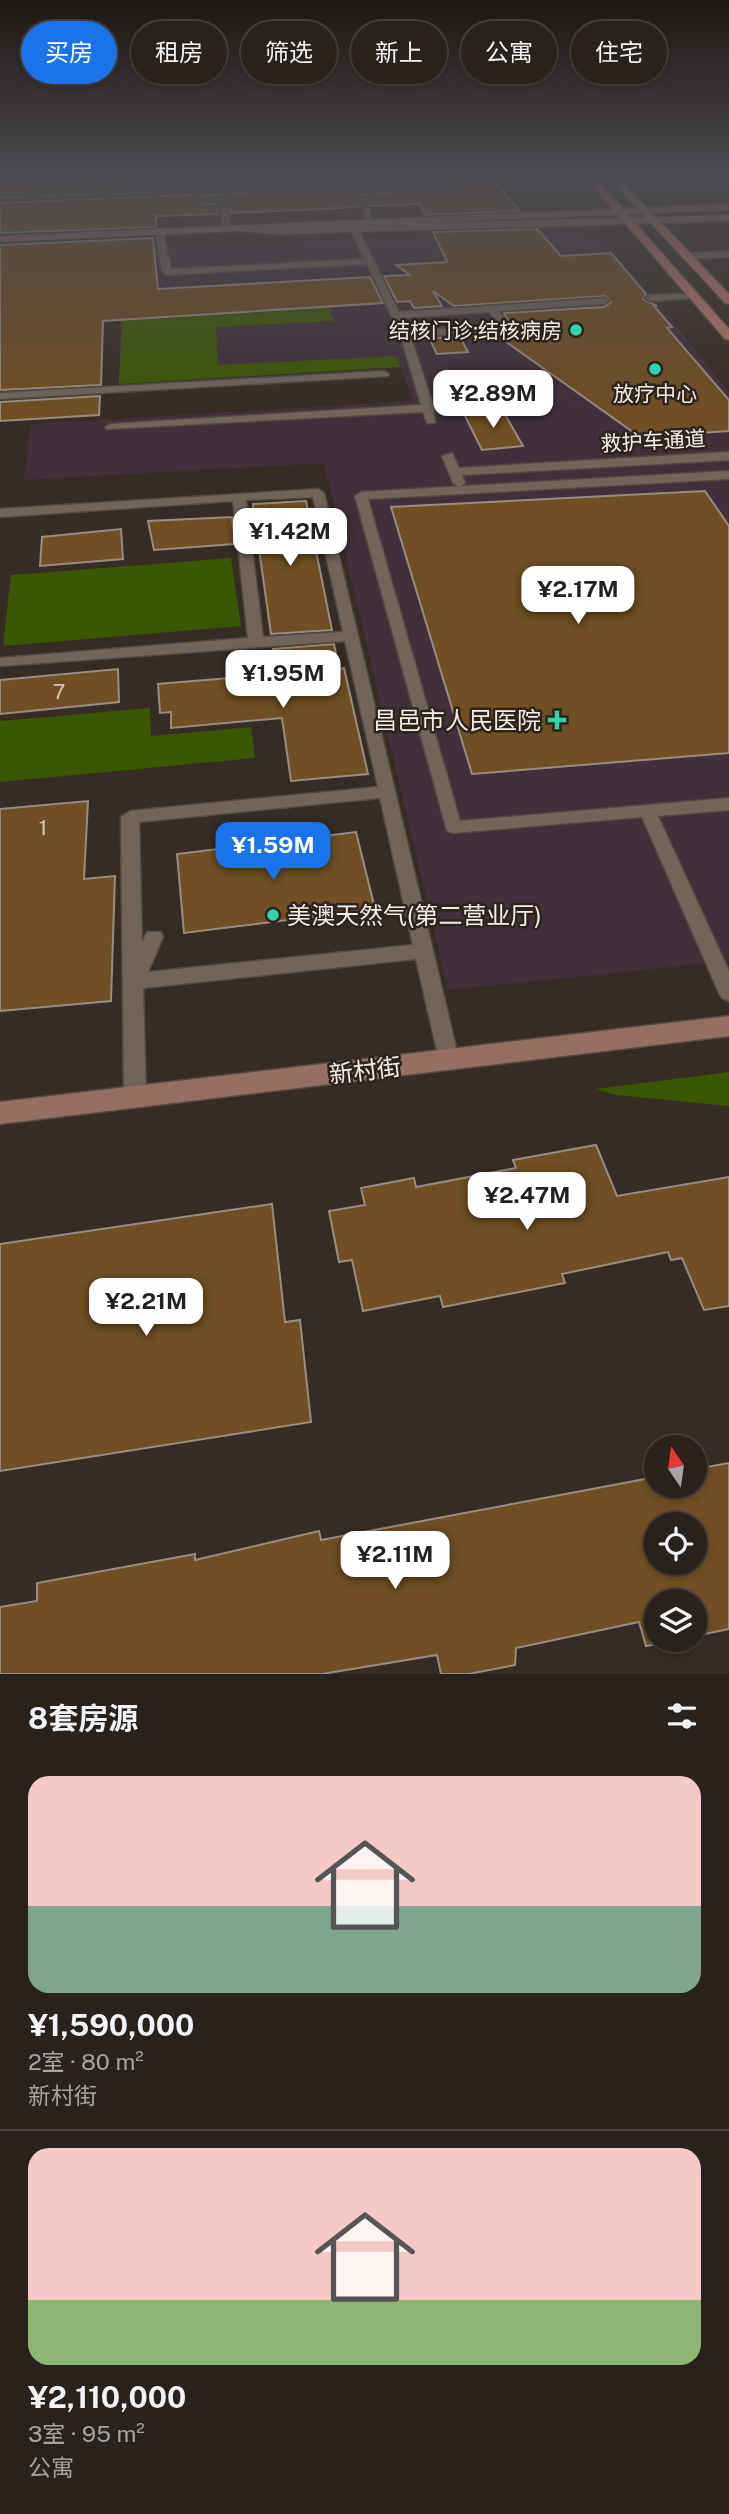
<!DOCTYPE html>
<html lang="zh">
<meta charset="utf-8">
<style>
body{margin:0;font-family:"Public Sans","Noto Sans SC",sans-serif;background:#312924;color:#f1f3f6;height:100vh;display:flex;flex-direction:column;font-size:26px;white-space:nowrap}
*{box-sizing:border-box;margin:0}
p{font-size:23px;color:#a5a3a3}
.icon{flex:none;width:38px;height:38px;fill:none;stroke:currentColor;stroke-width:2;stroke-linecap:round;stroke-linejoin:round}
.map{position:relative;height:1674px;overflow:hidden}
.side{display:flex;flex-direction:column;background:#29211b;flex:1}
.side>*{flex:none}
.guide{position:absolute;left:21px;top:21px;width:688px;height:63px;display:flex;gap:14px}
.needle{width:46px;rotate:347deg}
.tools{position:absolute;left:644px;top:1435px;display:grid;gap:14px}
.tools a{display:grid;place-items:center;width:63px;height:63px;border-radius:50%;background:#29211b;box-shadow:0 4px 10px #0003,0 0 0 2px #453e3a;font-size:35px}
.price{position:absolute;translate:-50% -60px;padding:0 16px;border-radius:14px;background:#fff;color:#222;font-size:23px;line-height:46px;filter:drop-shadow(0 2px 4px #0008)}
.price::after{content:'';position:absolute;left:50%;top:42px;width:21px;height:16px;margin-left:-10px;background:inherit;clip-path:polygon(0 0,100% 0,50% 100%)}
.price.on{background:#1a73e8;color:#fff}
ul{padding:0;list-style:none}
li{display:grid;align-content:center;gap:14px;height:371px;padding:0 28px}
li+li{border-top:2px solid #453e3a}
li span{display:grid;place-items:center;height:217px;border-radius:21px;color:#555}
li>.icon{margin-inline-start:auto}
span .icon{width:126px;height:126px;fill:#fffc;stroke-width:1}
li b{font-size:30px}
h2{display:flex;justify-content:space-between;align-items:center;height:84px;padding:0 28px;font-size:30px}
.tag{padding:0 24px;border-radius:32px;background:#29211b;box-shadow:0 4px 10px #0003,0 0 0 2px #453e3a;font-size:24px;line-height:63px}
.tag.on{background:#1a73e8;color:#fff}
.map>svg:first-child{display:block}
.medical{fill:#41303b}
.green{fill:#3c5703}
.building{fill:#6f4f23;stroke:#988d81;stroke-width:2;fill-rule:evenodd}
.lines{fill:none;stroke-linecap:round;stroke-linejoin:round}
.lane-casing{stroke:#524941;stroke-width:3}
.secondary-casing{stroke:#524941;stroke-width:3}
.primary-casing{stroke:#524941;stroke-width:3}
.lane{fill:#71655b;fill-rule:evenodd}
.secondary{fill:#956f64;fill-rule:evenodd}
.primary{fill:#ba796e;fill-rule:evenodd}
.poi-dot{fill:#2fd4aa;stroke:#2d231a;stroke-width:2.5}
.labels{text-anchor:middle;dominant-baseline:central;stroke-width:5;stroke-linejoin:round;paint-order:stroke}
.far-poi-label{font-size:21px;fill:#f5eee8;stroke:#2d231a;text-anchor:end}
.far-street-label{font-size:21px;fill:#f5eee8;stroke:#2d231a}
.number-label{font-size:21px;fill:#d4c6b7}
.poi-label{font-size:24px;fill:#f5eee8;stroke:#2d231a;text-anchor:end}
.street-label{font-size:24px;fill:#f5eee8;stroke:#2d231a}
</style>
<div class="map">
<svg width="729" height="1674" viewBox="0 0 729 1674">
<rect width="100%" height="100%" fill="#372c24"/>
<path class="medical" d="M553,230l42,10 19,13 42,47 73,92v569l-281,29 -124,-527 -300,17 7,-56 382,-23 -13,-34 -281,17 3,-133z"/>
<path class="green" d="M322,295l12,26 -118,6 2,38 178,-9 4,11 -281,17 3,-63 53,-3 -1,-15 42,-2 4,14 64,-4 -3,-13z
M231,558l10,68 -238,20 8,-71z
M150,708l1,28 100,-9 4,31 -255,24v-61z
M729,1072v34l-113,-11 -20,-6z"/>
<path class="building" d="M247,176h246v4l27,31 -95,4 -5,-11 -50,2 -2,-4 -7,-1 -2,5 -18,2 -110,5 -2,-16 -3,-3 -29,4 2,5 18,1 1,10 -62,2v11l-156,6v-30l351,-15 -2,3 7,4 129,-9 6,-7 -3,-3 -134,11 5,-6 -3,-3 -356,15v-7z
M537,229l24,27 50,-3 35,41 -3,5 14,7h-3l18,21 -5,1 62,72v31l-89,6 -145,-103 11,-1 7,-4 -9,-16 100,-6 7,-5 -6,-6 -151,10 -21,-15 9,15 -28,2 -4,-7 -13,1 -13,-26 26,-1 -14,-10 51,-3 -14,-30z
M153,238l5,51 212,-12 13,26 -280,18 -2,64 -101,5v-145z
M460,337l8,15 -31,2 -8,-16z
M100,396l-1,19 -99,6v-19z
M503,411l20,35 -41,4 -18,-36z
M705,491l24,35v227l-257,21 -81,-267z
M306,501l26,129 -61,4 -13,-92 -4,1 -3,-28h3l-1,-11z
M232,517l3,27 -81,6 -6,-29z
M121,529l2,30 -83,7 2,-29z
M334,644l5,25 5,-1 24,106 -77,7 -9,-63 -111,10v-16l-11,1 -2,-29 118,-10 -3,-25z
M118,669l1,33 -119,12v-34z
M88,801l-4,78 31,-3 -4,125 -111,10v-202z
M356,832l19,77 -191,24 -7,-79z
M596,1145l21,51 112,-19v129l-25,4 -22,-52 -11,2 -3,-8 -106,22 3,9 -122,24 -3,-11 -77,15 -11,-51 -13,2 -10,-51 36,-6 -4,-17 53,-10 2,9 100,-19 -3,-8z
M272,1204l13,118 15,-2 11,102 -311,49v-227z
M729,1463v166l-34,7v-35h-39v39h22l-32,6 -7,-24 -123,26 -1,17 -46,9h-28l-4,-19 -115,19h-322v-67l37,-6v-18l158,-29v6l124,-29 2,9 335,-63v9h39v-17zM656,1524h39v39h-39z"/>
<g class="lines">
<g class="lane-casing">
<path id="lane" d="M72,176h54l-126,7v-4z
M488,179l-3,4 -129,9 -4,-2z
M356,181l-3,4 -353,15v-4z
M226,197l5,32 -4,3 -4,-3 -4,-27 -20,-2z
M361,204h6l7,19h-6z
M354,225l4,3 41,84 205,-14 5,3 -5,3 -105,7 11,17 -5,3 -94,6 23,71 1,15h-8l-4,-11 -316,17 -2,-2 6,-3 310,-19 -21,-71 -33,-70 -200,11 -5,-3 -7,-40 4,-3 4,3 8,37 193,-10 -14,-31zM490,312l8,13 -90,6 -6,-13z
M729,251v6l-42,2 -4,-3 4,-3z
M697,293v4l-3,1 -44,3 -5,-3 5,-3z
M384,371l5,3 -1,2 -388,23v-6z
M729,452v8l-267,15 3,8 -6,4 -6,-4 -11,-27 10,-3 7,15z
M729,471v8l-361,20 92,322 269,-23v12l-71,6 71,155v30l-7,-3 -3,-5 -77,-176 -189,16 -6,-2 -92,-335 6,-4z
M318,489l6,4 135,567 -3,6 -7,2 -7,-2 -3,-6 -23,-101 -273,29 3,109 -3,6 -8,3 -8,-3 -3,-6 -3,-280 9,-6 248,-24 -33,-146 -345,25v-8l248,-20 -15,-137 -233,16v-8zM313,497l30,135 -80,5 -17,-137zM380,798l33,147 -265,27 15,-35 -2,-5h-14l-5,11 -3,-121z"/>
</g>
<g class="secondary-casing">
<path id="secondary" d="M729,204v6l-309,13 309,-8v6l-448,13 -44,-3 -237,11v-6z
M729,1016v20l-729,88v-22z"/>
</g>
<g class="primary-casing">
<path id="primary" d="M584,176h10l135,153v11l-4,-1z
M607,176h10l112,118v10l-4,-1z"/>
</g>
<use href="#lane" class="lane"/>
<use href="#secondary" class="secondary"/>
<use href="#primary" class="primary"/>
</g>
<linearGradient id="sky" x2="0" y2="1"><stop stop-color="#1e1814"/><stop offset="0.43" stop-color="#4d4b50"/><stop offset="1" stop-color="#4d4b50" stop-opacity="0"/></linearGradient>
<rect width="729" height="410" fill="url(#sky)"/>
<g class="poi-dot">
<circle cx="576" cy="330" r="7"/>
<circle cx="655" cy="369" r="7"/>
<path d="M553.5 709.5h7v7h7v7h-7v7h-7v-7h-7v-7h7z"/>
<circle cx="273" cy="915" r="7"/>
</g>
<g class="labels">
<g class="far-poi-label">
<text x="562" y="330">结核门诊;结核病房</text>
<text x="655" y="393" text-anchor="middle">放疗中心</text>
</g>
<g class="far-street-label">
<text transform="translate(653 441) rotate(-3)">救护车通道</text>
</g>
<g class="number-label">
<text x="59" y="691">7</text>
<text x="43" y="827">1</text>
</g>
<g class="poi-label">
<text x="541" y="720">昌邑市人民医院</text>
<text x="287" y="915" text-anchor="start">美澳天然气(第二营业厅)</text>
</g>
<g class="street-label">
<text transform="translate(365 1070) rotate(-7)">新村街</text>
</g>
</g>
</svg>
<div class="tools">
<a><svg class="needle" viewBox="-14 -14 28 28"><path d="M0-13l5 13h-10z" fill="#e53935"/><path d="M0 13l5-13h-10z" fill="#a5a3a3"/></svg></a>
<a><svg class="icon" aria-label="locate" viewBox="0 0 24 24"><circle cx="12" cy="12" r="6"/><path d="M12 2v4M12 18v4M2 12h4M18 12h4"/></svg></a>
<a><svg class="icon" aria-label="layers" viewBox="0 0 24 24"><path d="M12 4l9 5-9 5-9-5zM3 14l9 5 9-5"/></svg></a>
</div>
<b class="price" style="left:493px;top:430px">¥2.89M</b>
<b class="price" style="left:290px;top:568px">¥1.42M</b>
<b class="price" style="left:578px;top:626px">¥2.17M</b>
<b class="price" style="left:283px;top:710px">¥1.95M</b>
<b class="price on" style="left:273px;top:882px">¥1.59M</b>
<b class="price" style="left:527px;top:1232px">¥2.47M</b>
<b class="price" style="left:146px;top:1338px">¥2.21M</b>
<b class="price" style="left:395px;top:1591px">¥2.11M</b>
<div class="guide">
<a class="tag on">买房</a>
<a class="tag">租房</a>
<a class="tag">筛选</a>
<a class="tag">新上</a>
<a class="tag">公寓</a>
<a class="tag">住宅</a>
</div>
</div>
<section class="side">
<h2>8套房源<svg class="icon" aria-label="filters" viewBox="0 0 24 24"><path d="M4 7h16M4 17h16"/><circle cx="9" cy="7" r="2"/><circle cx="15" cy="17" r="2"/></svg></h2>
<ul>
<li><span style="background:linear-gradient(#f6c9c9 60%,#7fa58c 0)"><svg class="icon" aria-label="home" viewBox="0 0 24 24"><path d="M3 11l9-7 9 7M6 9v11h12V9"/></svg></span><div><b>¥1,590,000</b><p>2室 · 80 m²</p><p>新村街</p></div></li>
<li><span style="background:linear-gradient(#f6c9c9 70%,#8fb573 0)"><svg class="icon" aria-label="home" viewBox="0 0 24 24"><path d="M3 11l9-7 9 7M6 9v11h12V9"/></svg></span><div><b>¥2,110,000</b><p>3室 · 95 m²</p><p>公寓</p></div></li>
</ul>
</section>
